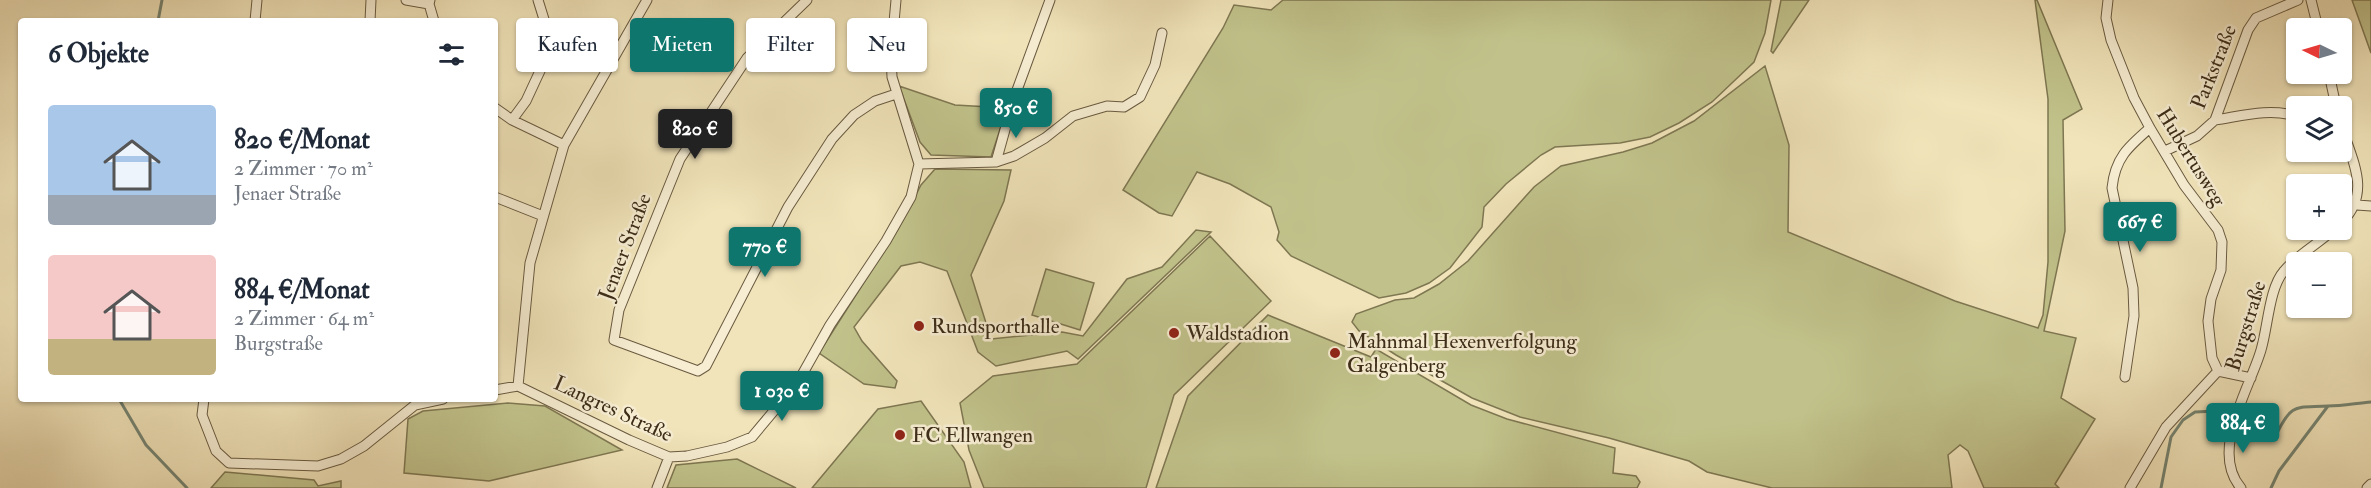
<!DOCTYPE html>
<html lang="de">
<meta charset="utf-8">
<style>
body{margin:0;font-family:"IM FELL Double Pica",serif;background:#f2f2f3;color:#1f2937;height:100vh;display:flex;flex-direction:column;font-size:22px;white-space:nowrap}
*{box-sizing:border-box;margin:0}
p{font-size:20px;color:#747a83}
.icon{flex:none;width:33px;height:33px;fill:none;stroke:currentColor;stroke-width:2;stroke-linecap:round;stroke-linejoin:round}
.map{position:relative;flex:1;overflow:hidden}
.details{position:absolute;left:18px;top:18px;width:480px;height:384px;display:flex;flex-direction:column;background:#fff;border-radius:6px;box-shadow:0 2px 4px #0004}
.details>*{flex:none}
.guide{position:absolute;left:516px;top:18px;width:570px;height:54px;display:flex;gap:12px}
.needle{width:39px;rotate:275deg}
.fabs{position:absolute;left:2286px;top:18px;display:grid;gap:12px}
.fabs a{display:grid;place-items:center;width:66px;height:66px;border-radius:6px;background:#fff;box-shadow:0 2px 4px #0004;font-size:30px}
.price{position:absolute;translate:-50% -51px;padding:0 14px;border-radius:6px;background:#0f766e;color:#fff;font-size:20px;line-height:39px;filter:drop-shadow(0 2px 3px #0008)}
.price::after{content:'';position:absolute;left:50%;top:36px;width:18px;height:14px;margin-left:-9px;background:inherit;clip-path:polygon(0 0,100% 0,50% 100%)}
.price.current{background:#222;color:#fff}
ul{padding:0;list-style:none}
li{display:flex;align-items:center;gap:18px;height:150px;padding:0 30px}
li span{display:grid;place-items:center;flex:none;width:168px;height:120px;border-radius:6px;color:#555}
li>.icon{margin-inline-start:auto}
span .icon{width:72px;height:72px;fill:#fffc;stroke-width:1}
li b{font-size:26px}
h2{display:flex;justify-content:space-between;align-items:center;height:72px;padding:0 30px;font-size:26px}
.pill{padding:0 21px;border-radius:6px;background:#fff;box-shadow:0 2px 4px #0004;font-size:21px;line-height:54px}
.pill.current{background:#0f766e;color:#fff}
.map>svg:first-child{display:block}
.green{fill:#c1c28b;stroke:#7e7752;stroke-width:1.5}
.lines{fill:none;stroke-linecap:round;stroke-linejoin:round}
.stream{stroke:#758472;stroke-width:3}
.street-casing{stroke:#695a40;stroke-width:11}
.street{stroke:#f6edd2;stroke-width:9}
.poi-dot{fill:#8f2418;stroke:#f6edd2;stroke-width:2}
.labels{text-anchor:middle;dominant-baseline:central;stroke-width:5;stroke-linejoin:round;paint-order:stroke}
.street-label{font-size:21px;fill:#3c2c18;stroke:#f6edd2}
.poi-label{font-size:21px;fill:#3c2c18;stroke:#f6edd2;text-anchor:start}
</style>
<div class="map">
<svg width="2371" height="488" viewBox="0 0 2371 488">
<rect width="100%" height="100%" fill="#f1e4ba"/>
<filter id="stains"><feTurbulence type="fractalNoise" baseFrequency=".00333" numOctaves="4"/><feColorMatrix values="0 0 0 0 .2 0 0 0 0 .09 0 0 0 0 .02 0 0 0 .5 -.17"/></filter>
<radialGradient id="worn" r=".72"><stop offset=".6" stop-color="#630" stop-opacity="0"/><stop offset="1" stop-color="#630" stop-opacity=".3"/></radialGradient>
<path class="green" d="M1283,0h488l-6,33 -11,29 -42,40 -33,21 -29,14 -30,6 -65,4 -14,8 -35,29 -22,23 -2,20 -32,41 -21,15 -23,10 -27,5 -88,-42 -14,-16 2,-8 -8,-25 -41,-23 -33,-12 -25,44 -13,-3 -36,-23 100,-162 11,-23 37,5z
M1781,0h28l-36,53 -2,-2z
M2035,0h2l45,109 -19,11 2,111 -21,100 32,7 -15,60 34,21 -40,65 4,4h-75l-16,-37 -8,-6 -12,10 4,33h-180l-65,-16 -18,-11 -80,-23 -89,-21 -48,-19 -76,-43 -37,-24 -7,-9 4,-8 39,-14 19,-2 25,-14 29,-23 66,-74 27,-21 62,-14 29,-9 42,-22 71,-55 24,79 -1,87 167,69 83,27 5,-13 5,-53v-163z
M2352,0h19v53z
M899,86l56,19 52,3 -16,49 -60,-2 -11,-13z
M935,169l76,1 -7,31 -33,74 20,64 71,-7 21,4 44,-57 35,-12 34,-37 15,2 -133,127 -11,-8 -71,15 -18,-14 -31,-81 -27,-9 -19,4 -47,61 8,14 35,40 -2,7 -31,-4 -45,-31 79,-124 23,-44z
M1210,236l61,65 -97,94 -28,93h-162l-15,-38 -9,-47 33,-27 84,-12z
M1046,269l48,14 -14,47 -48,-15z
M1268,315l103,42 5,-8 95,56 36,14 108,29 -2,25 23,3 4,6 -3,6h-481l32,-92z
M921,401l43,61 7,26h-159l66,-79z
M508,403l37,3 77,44 -133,31 -85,-8 4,-54 15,-8z
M737,459l59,29h-129l9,-23z
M225,472l89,8 4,6 23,-5v7h-130z"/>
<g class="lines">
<path class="stream" d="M158,21l4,-21
M119,399l27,46 41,43
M2161,488l10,-51 12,-17 12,-8 21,-1 48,25 12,-1c16,-33 20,-27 52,-29 15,0 29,-3 43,-4
M2271,488l8,-17 49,-65"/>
<g class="street-casing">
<path id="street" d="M406,0l23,4
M430,0l-1,4 5,17
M807,0l-60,58 -67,101 -61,151 -5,30 84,31 8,-5 82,-159 44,-68 22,-24 21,-14 21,-7
M2108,0l-2,18 5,22 23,58 16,30 34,57 34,45 4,12 -1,28 -10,29 -3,22 4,37 6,13
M2311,0l7,28
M255,21l2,-21
M370,21l1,-21
M2329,74l7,32
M495,108l17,12 52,25
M512,120l14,-19 26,-56 -14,-45
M2215,120c27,-4 54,-12 81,-4
M2342,128c11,34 29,65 0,94
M2165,151l32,-15 18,-16 33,-90 8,-12 42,-18
M996,162l17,-61 37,-101
M919,164l77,-2 18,-6 31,-18 28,-22 34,-10 17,1 16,-10 15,-32 7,-32
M495,197l48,19
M2357,205l14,1
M2218,371l33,7
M2125,377l9,-61 -1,-28 -21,-100c3,-30 16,-41 38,-60
M518,386l12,-123 34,-118 83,-145
M495,390l23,-4 111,54 40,17 18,-1 40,-9 25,-10 46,-55 32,-57 56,-84 25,-44 8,-33 -27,-87 -1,-22 5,-55
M204,399l-2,16 14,36 13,12 89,3 23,-7 23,-13 51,-41 28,-6
M657,488l12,-31
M2130,488l36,-61 52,-56
M2241,488c-32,-37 9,-100 20,-138 7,-23 8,-62 23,-79 13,-16 34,-27 49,-41
M2367,488l4,-4"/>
</g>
<use href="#street" class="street"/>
</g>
<g class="poi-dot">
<circle cx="919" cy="326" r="6"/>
<circle cx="1174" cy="333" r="6"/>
<circle cx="1335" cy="353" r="6"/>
<circle cx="900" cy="435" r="6"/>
</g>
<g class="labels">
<g class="street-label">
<text transform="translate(2214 67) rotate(-68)">Parkstraße</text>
<text transform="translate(2191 157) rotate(58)">Hubertusweg</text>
<text transform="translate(625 247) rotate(-69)">Jenaer Straße</text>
<text transform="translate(2246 326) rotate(-73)">Burgstraße</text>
<text transform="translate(613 409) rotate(25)">Langres Straße</text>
</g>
<g class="poi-label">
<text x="931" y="326">Rundsporthalle</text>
<text x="1186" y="333">Waldstadion</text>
<text x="1347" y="341">Mahnmal Hexenverfolgung<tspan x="1347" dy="24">Galgenberg</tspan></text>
<text x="912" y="435">FC Ellwangen</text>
</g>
</g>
<rect width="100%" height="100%" filter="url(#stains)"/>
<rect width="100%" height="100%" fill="url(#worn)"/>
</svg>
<div class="fabs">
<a><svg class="needle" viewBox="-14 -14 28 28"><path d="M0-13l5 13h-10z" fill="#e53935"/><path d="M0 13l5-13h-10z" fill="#747a83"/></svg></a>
<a><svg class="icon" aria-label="layers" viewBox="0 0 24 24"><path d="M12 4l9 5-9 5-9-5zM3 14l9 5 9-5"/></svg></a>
<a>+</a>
<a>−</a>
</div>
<b class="price" style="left:1016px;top:139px">850 €</b>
<b class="price current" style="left:695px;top:160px">820 €</b>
<b class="price" style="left:2140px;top:253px">667 €</b>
<b class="price" style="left:765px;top:278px">770 €</b>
<b class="price" style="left:782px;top:422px">1 030 €</b>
<b class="price" style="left:2243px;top:454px">884 €</b>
<div class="guide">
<a class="pill">Kaufen</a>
<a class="pill current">Mieten</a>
<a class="pill">Filter</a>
<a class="pill">Neu</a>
</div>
<section class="details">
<h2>6 Objekte<svg class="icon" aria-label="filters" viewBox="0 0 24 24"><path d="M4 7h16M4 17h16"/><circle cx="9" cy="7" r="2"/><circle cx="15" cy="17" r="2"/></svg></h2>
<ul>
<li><span style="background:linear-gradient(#a9c7e8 75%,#9aa5b1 0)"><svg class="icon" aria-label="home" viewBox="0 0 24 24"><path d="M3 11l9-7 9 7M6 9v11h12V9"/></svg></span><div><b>820 €/Monat</b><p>2 Zimmer · 70 m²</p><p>Jenaer Straße</p></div></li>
<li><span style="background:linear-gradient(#f6c9c9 70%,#c2b280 0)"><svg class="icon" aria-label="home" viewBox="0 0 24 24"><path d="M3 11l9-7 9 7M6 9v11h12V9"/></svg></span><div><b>884 €/Monat</b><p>2 Zimmer · 64 m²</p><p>Burgstraße</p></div></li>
</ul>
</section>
</div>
